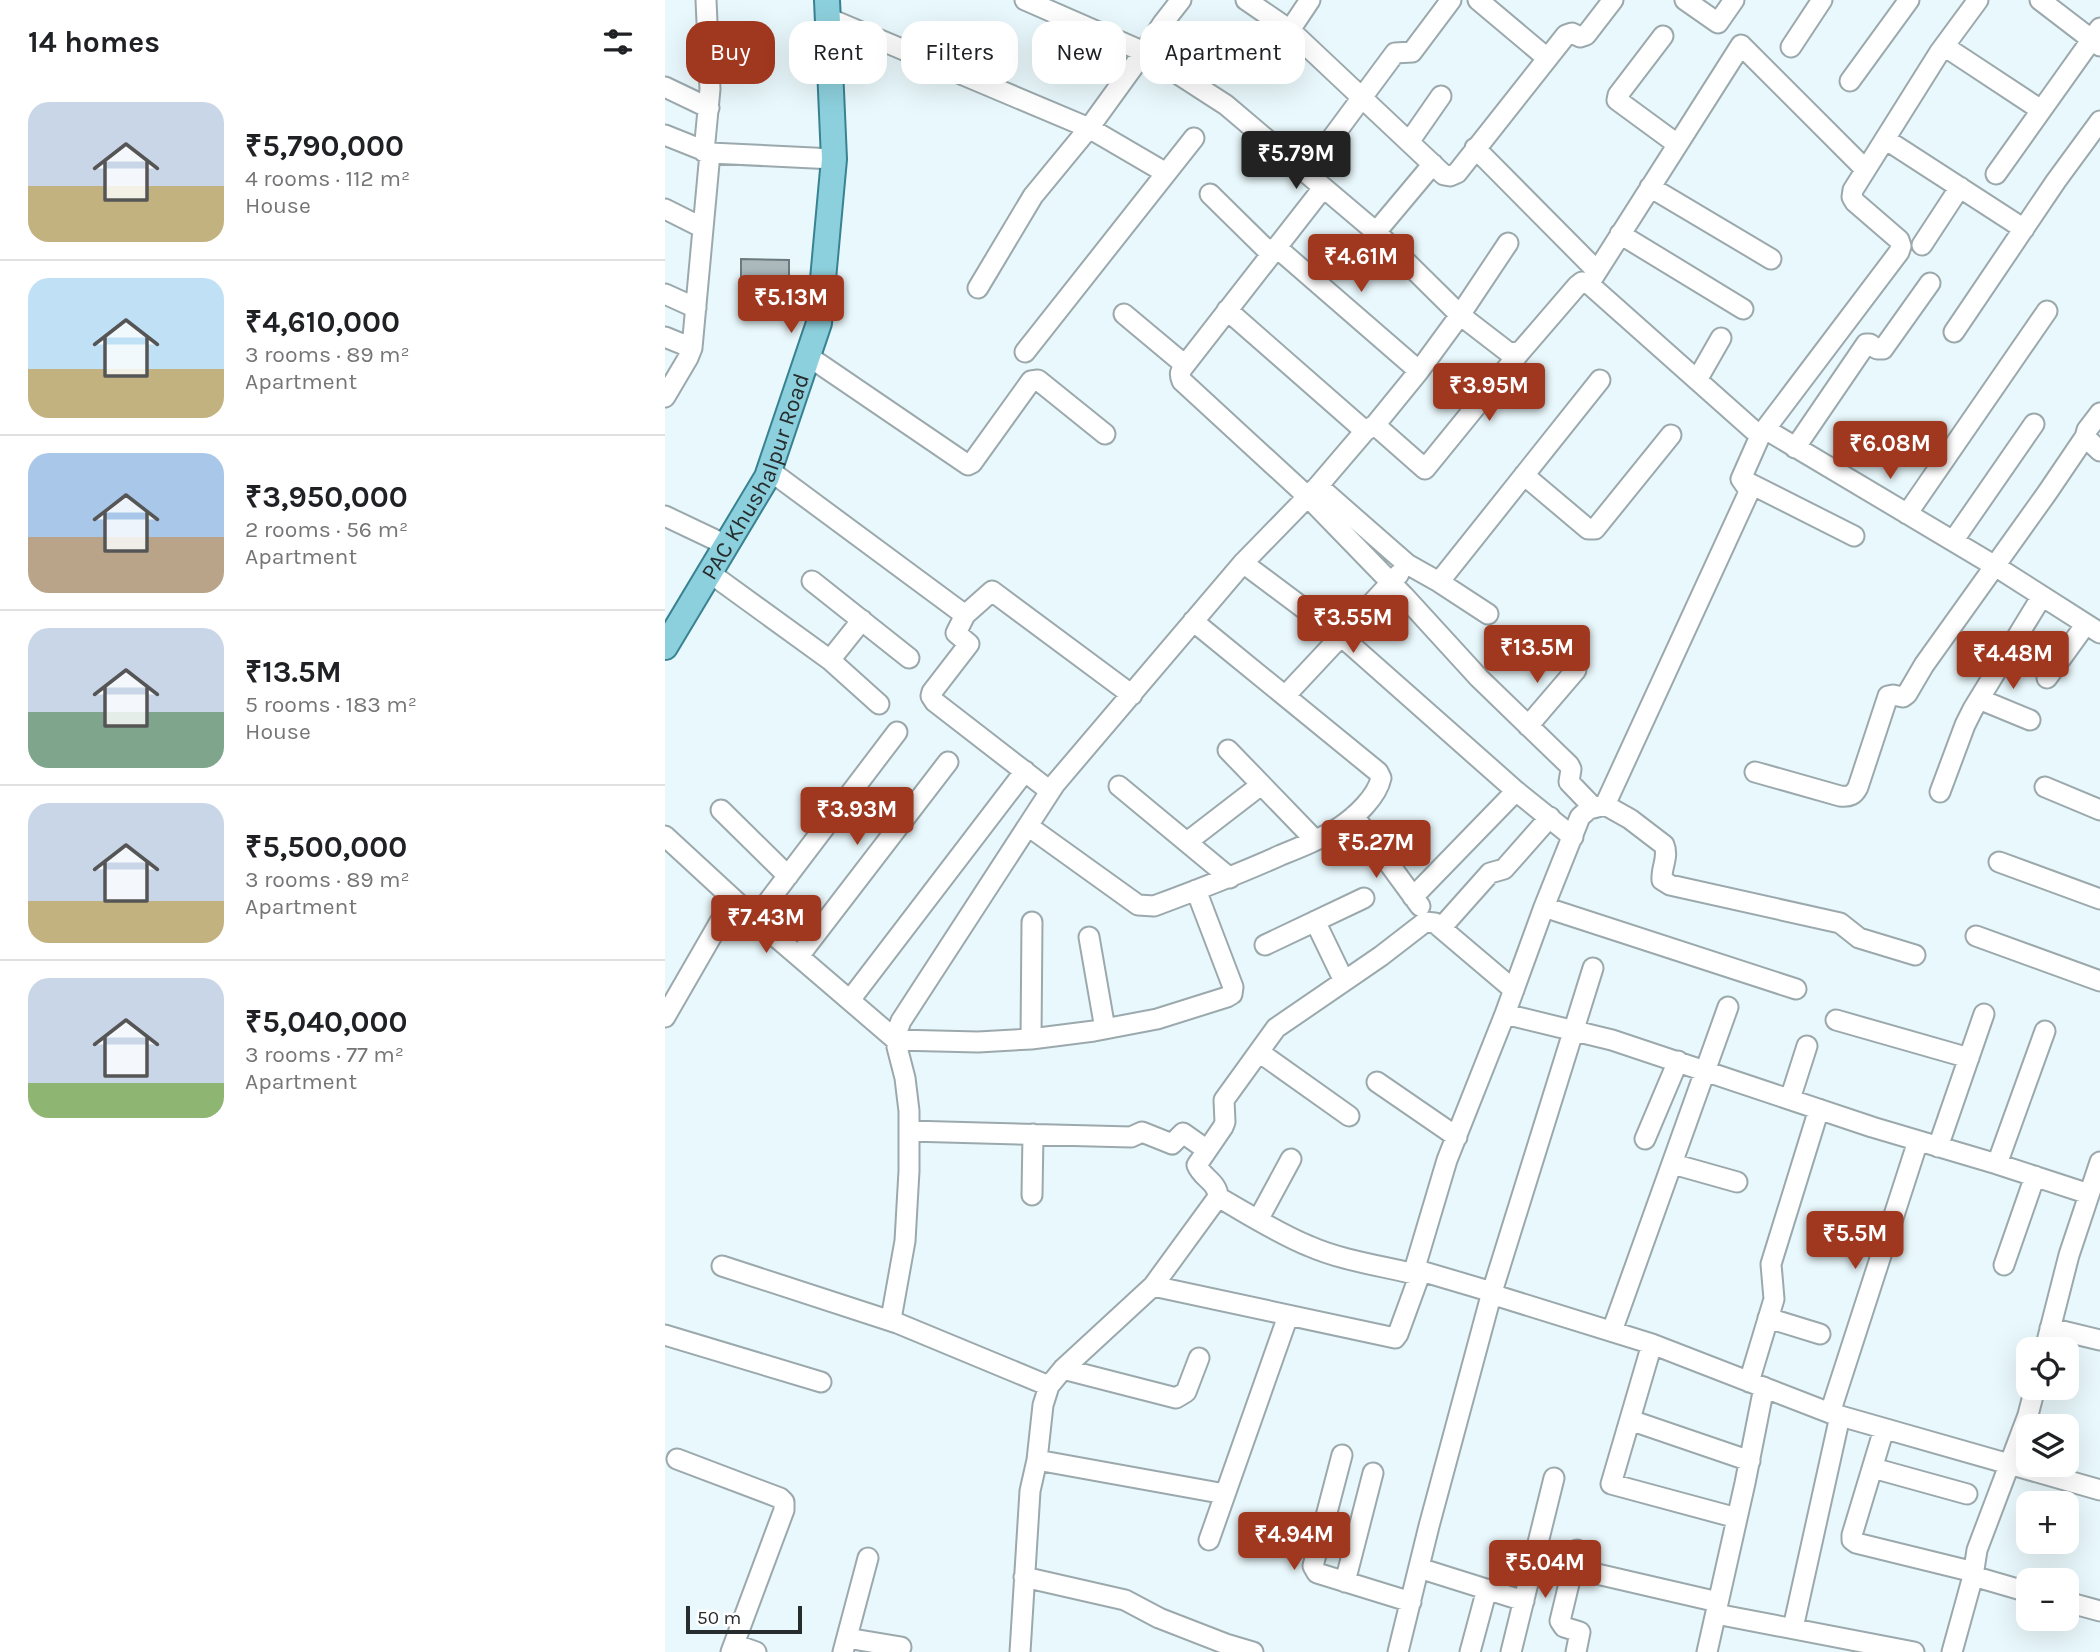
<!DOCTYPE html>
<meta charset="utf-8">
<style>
body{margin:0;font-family:Karla,sans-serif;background:#f6f6f6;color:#202124;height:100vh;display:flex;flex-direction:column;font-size:26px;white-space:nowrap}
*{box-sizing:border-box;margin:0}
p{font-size:23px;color:#757577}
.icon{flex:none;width:38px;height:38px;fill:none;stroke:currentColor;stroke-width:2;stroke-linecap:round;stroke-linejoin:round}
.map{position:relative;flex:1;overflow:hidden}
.details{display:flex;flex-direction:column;background:#fff;width:665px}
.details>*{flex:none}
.banner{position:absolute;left:21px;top:21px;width:665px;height:63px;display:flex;gap:14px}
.buttons{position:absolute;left:1351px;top:1337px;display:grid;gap:14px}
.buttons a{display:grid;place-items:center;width:63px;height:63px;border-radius:14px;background:#fff;box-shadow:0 7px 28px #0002;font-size:35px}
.scale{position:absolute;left:21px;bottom:18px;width:116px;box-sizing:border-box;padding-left:7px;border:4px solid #272d2e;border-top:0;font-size:19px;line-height:24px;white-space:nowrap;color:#272d2e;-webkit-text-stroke:5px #fff;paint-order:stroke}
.price{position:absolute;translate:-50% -60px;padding:0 16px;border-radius:7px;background:#a0371f;color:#fff;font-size:23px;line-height:46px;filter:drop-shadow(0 2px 4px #0008)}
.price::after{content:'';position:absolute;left:50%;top:42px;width:21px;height:16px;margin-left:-10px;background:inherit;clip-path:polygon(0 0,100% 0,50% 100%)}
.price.active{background:#222;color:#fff}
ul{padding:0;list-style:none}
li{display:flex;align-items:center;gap:21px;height:175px;padding:0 28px}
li+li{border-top:2px solid #e0e0e0}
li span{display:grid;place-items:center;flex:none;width:196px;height:140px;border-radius:21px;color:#555}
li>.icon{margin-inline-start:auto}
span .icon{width:84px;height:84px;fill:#fffc;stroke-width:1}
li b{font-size:30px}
h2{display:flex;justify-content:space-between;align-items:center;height:84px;padding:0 28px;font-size:30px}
.tag{padding:0 24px;border-radius:21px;background:#fff;box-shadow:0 7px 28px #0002;font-size:24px;line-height:63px}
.tag.active{background:#a0371f;color:#fff}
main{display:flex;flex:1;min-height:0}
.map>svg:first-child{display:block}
.building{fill:#abb9bd;stroke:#6c7a7d;stroke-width:2}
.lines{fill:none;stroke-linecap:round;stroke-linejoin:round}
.minor-casing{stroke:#9ba9ad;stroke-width:23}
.major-casing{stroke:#388291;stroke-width:28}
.minor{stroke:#fff;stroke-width:19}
.major{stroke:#8dd0dd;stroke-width:24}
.labels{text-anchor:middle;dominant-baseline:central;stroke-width:7;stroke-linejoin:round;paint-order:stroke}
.street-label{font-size:23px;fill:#272d2e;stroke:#fff}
</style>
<main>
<section class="details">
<h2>14 homes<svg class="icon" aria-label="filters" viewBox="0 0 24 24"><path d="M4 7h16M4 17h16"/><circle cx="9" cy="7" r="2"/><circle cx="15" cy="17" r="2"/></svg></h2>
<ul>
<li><span style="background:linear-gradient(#c9d6e8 60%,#c2b280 0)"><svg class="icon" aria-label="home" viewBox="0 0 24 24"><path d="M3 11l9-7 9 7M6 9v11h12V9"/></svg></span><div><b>₹5,790,000</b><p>4 rooms · 112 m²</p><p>House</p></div></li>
<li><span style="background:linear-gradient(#bfe0f5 65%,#c2b280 0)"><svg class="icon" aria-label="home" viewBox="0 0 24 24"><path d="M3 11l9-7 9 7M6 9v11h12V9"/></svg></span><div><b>₹4,610,000</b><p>3 rooms · 89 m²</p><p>Apartment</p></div></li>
<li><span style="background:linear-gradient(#a9c7e8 60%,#b9a48a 0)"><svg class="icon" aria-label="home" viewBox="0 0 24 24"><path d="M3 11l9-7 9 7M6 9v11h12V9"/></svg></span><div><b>₹3,950,000</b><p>2 rooms · 56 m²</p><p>Apartment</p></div></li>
<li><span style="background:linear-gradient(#c9d6e8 60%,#7fa58c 0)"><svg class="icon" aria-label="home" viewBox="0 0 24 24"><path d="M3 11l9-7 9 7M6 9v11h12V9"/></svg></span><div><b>₹13.5M</b><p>5 rooms · 183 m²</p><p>House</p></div></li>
<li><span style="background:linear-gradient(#c9d6e8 70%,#c2b280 0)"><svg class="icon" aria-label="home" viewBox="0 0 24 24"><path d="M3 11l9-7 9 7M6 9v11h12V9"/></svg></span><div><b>₹5,500,000</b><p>3 rooms · 89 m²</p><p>Apartment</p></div></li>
<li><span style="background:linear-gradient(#c9d6e8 75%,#8fb573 0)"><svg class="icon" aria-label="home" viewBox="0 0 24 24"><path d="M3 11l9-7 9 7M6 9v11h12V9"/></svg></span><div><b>₹5,040,000</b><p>3 rooms · 77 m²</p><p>Apartment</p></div></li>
</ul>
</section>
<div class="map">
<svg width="1435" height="1652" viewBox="0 0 1435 1652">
<rect width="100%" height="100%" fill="#e9f8fc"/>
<path class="building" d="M76,259l48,1v21h-48z"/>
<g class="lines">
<g class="minor-casing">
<path id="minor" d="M360,0l119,52 19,-29 18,-23
M581,0l44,30 154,145 6,1 7,-3 109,-138 6,-2 8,4 6,-2 27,-35
M813,0l69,58
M1020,0l33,23 16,-23
M1375,0l60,46
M163,18l261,110 77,45
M625,30l20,-30
M998,36l-45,59 -1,5 60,44
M1279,46l97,64
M1126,47l31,-47
M1185,81l59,-81
M0,87l44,21
M0,135l45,18 124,6
M1220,139l139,90
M744,142l32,-46
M810,148l122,123
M39,152l6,-63 -4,-89
M641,173l89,-120 17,-1 39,-52
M1331,174l104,-146
M985,187l121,72
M658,188l-138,177c-5,6 -6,9 -3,16l125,115 97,100 75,82 90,87 2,4 -2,13 25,26
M545,194l61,60
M0,209l38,19
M711,232l57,-68
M955,234l123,75
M1257,245l38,-58
M611,247l143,124
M924,284l152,-239 124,124
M313,288l55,-92 56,-68 55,-76 82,53 150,127 84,83 48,-72
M0,294l31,14
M562,310l138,121
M459,314l61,51
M1289,332l102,-151 44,-60
M0,337l27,11
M360,352l169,-214
M143,356l160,109 4,-2 59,-82 7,-1 67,54
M1032,380l24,-42
M0,397l23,-39 4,-10 18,-195
M710,425l50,44 96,-118
M1100,429l230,137 105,67
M1420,437l15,14
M1130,448l71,-104h4l7,5h6l47,-66
M104,470l196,145
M859,475l64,54h7l76,-94
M1076,479l113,57
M653,486l89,78 32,18 49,32
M1242,514l140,-203
M0,516l61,29
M1288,541l81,-117
M578,563l99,74 174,154 57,46
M45,573l120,87 49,44
M147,581l97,77
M774,582l161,-202
M165,660l32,-40
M1382,678l39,-54
M620,696l114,-122
M1314,699l51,21
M863,726l48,-56
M563,750l87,90
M1090,772l85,24c10,1 14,-1 18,-9l30,-91 5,-1 10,2 4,-3 17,-29 123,-172 38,-56 2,-7 13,-17
M454,786l111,92
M1380,787l55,23
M385,791l-115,-89 -4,-6 1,-4 37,-48 -13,-11 9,-18 27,-24 140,104
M1275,792l25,-67 8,-16 69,-113
M940,805l25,14 34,26c5,12 -3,22 -2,35l8,5 170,38 19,15 56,17
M56,810l67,66
M689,816l66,90
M363,826l110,79 16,1c43,-16 85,-32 127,-51 20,-8 40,-16 59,-28 15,-10 37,-30 41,-49l-3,-6 -185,-151
M0,836l90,83 141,121 82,2 53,-3 63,-8 63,-12 70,-22 5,-3 1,-7 -37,-97
M522,842l74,-57
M1334,862l101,37
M748,897l103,-106
M879,907l252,82
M90,919l142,-187
M650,921l29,60
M776,928l49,-55 14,-4 46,-52
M1311,936l124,45
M424,937l16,92
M600,945l99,-47
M134,956l149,-194
M185,1000l175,-229
M840,1014l107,26 260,87 125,37 92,30
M0,1017l68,-118
M1171,1020l133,38
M366,1039l1,-117
M594,1052l90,64
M712,1082l80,55
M1125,1099l17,-53
M244,1131l222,6 11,-5 30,12 11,-11 24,17
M980,1139l33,-78
M1273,1147l46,-133
M1008,1164l64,18
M1332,1164l48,-133
M367,1195l1,-61
M553,1197c30,17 59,36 91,49 34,15 74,20 110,29
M593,1220l33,-61
M1339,1265l31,-89
M57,1266l175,57
M488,1286l242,52 3,-4 23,-63
M827,1292l101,-324
M826,1294l161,50 178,69 270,77
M1103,1318l52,16
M1385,1328l50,12
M947,1331l116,-324
M0,1335l156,47
M987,1344l-41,140 126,34
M1380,1349l24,-94 31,-93
M398,1369l113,29 10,-6 13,-34
M1084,1382l25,-83 -3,-35 48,-155
M384,1386l-152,-63 -6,-4 14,-78 4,-70v-60l-4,-33 -8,-31 -1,-13 5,-13 154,-237 188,-221 75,-77 47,-55 10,-6 44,-54 41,-56 48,37 6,1 7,-2 56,-65 5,-4 7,2 171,152
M1165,1413l88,-272
M965,1420l120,41
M1219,1429l-32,106v5l4,3 118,29
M677,1455l-29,111 4,7 94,29
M12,1459l103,39 4,4v8l-53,142
M372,1460l188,34
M1208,1468l94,26
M544,1540l79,-224
M754,1568l105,33
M932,1574l121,28
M1308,1576l55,16
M359,1577l101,23 34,18 67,26 27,8
M680,1582l28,-109
M1402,1602l33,9
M1051,1614l198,38
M1128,1628l47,-212
M182,1638l54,9
M69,1644l22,8
M178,1652l25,-94
M355,1652l10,-161 7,-31 6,-55 6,-19 14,-17 90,-83 65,-89c0,-15 -16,-19 -21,-32l26,-38 2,-5 -1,-22 52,-72 105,-72 44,-34 10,1 79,67
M733,1652l31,-126 63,-234 -71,-21 -5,-7 31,-104 58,-146 39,-107 36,-90 9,-8 16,-4 143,-311v-5l-7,-10 19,-43 139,-184 2,-6 -2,-6 -44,-38 -3,-5 1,-7 86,-137 39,-53
M805,1652l17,-63
M846,1652l43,-174
M911,1652l4,-20 -16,-5 -4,-6 17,-71
M1042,1652l38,-169 19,-96
M1287,1652l21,-76 4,-26 51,-135 7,-27"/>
</g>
<g class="major-casing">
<g id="major">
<path id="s1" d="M0,647l102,-170 52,-154 15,-164 -7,-159"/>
</g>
</g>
<use href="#minor" class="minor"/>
<use href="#major" class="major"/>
</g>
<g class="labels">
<g class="street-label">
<text stroke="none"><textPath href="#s1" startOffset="194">PAC Khushalpur Road</textPath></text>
</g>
</g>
</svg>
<div class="buttons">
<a><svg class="icon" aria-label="locate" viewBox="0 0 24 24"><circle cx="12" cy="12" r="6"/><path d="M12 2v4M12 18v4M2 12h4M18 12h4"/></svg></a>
<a><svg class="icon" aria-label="layers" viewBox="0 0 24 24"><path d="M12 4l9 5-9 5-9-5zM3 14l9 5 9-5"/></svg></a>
<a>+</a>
<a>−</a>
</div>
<div class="scale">50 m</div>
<b class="price active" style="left:631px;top:191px">₹5.79M</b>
<b class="price" style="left:696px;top:294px">₹4.61M</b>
<b class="price" style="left:126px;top:335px">₹5.13M</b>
<b class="price" style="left:824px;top:423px">₹3.95M</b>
<b class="price" style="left:1225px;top:481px">₹6.08M</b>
<b class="price" style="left:688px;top:655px">₹3.55M</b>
<b class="price" style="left:872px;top:685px">₹13.5M</b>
<b class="price" style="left:1348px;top:691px">₹4.48M</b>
<b class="price" style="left:192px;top:847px">₹3.93M</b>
<b class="price" style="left:711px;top:880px">₹5.27M</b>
<b class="price" style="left:101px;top:955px">₹7.43M</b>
<b class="price" style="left:1190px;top:1271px">₹5.5M</b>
<b class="price" style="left:629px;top:1572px">₹4.94M</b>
<b class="price" style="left:880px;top:1600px">₹5.04M</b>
<div class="banner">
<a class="tag active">Buy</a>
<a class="tag">Rent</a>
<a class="tag">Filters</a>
<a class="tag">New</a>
<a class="tag">Apartment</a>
</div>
</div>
</main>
